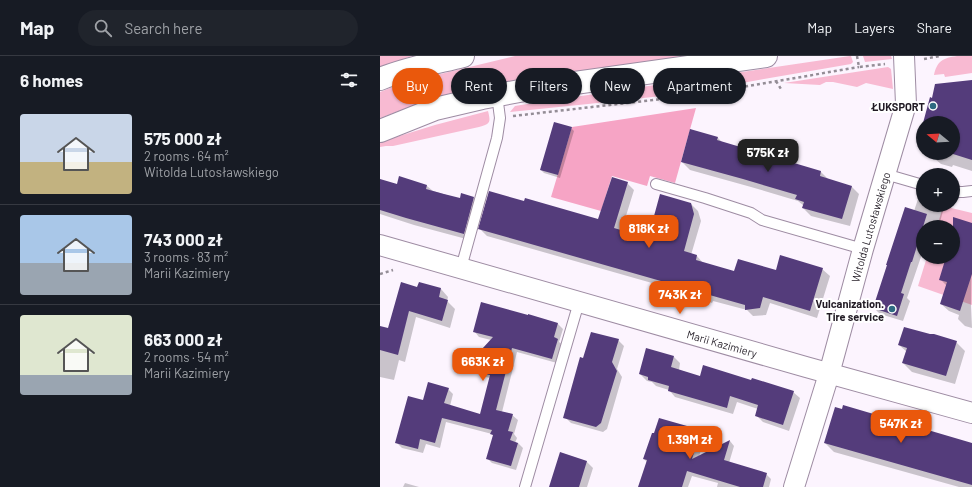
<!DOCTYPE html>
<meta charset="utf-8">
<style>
body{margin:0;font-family:Barlow,sans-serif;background:#20242c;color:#f1f3f6;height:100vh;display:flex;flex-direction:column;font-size:15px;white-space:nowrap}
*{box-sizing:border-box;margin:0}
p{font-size:13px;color:#9ea1a6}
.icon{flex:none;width:22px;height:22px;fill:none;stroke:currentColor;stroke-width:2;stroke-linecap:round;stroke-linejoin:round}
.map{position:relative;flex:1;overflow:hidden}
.details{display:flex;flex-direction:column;background:#171b24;width:380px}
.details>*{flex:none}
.hud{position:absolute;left:12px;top:12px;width:380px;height:36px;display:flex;gap:8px}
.needle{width:26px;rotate:288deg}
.tools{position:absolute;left:536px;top:60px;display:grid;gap:8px}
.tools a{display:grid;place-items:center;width:44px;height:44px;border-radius:50%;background:#171b24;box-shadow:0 1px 3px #0004;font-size:20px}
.price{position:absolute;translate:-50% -34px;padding:0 9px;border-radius:8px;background:#ea580c;color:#fff;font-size:13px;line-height:26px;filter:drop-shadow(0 1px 2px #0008)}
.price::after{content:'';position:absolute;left:50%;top:24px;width:12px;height:9px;margin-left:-6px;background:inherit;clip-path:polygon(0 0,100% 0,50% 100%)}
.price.on{background:#222;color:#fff}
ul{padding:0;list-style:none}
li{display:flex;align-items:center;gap:12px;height:100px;padding:0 20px}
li+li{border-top:1px solid #363941}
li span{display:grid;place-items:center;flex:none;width:112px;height:80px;border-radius:4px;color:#555}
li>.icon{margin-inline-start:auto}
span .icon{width:48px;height:48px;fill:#fffc;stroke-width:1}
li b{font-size:17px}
h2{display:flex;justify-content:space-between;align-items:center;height:48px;padding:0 20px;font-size:17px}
.chip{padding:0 14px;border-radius:18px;background:#171b24;box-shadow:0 1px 3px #0004;font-size:14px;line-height:36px}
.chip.on{background:#ea580c;color:#fff}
header{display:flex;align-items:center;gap:24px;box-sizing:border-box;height:56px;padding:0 20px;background:#171b24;border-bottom:1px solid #363941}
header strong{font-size:19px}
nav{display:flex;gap:22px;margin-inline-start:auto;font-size:14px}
.search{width:280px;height:36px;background:#20242c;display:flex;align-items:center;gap:10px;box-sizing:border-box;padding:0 14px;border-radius:22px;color:#9ea1a6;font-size:15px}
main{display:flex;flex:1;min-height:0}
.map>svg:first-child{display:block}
.green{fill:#f8bad2}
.forest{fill:#f6a4c5}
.shadow{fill:#0003}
.building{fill:#543c7b}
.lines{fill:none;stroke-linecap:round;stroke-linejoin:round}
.service-casing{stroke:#9e8ca3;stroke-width:12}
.minor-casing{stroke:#9e8ca3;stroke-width:22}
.tertiary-casing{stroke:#9e8ca3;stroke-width:24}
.path{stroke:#948d96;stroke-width:2.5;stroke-dasharray:3 3;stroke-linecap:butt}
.service{stroke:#fff;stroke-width:10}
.minor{stroke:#fff;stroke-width:20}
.tertiary{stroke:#fff;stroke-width:22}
.poi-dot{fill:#2e6a81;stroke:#fff;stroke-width:1.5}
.labels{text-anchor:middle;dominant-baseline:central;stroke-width:4;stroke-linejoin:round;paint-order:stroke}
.poi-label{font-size:11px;font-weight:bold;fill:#211b24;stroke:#fff;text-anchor:end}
.street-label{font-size:11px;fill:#211b24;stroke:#fff}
</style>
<header>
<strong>Map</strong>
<div class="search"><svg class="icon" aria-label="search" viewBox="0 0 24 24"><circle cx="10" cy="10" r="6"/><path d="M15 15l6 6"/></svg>Search here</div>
<nav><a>Map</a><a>Layers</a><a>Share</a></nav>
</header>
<main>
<section class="details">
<h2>6 homes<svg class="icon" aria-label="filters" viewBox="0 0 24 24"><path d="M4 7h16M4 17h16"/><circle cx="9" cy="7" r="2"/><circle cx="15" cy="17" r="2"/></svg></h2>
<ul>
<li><span style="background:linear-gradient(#c9d6e8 60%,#c2b280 0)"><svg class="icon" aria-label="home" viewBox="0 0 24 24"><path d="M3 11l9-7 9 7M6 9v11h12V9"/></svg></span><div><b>575 000 zł</b><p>2 rooms · 64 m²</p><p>Witolda Lutosławskiego</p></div></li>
<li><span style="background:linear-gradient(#a9c7e8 60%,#9aa5b1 0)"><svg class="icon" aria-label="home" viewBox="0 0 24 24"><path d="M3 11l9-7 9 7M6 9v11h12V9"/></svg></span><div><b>743 000 zł</b><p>3 rooms · 83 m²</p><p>Marii Kazimiery</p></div></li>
<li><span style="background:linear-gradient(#dfe7d0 75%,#9aa5b1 0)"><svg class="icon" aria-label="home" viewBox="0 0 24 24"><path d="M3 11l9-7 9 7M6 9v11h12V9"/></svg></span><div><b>663 000 zł</b><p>2 rooms · 54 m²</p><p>Marii Kazimiery</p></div></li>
</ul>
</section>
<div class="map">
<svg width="592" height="431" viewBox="0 0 592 431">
<rect width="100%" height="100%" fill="#fcf4fe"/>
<path class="green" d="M0,0h32l-32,11z
M135,0h167l-68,12 -157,25 -53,16 -24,9v-26l23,-9z
M470,0h1l2,6 -2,2 -87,15 -60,11 -42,6 -74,8 -78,8 5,-6 6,-1z
M483,0h28l1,3 -27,3z
M577,0h15v17l-27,4 -1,-3 -10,1c3,-14 9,-17 23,-19z
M508,11l3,2 2,20 -27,-6 -9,4 -24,-5h-7l-6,3 -36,-2z
M108,55c3,12 2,13 -9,16l-86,19h-7l-6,1v-5l55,-17z
M563,150l29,7v92l-54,-19 9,-29h26v-30h-16z"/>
<path class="forest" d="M316,52l-21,75 -25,-7 -3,10 -35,-10 -11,35 -50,-14 21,-70z"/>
<path class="shadow" d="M592,25v90l-19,-6 -1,2 -11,-3 -13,-11h25v-30h-29l26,-19z
M191,72l3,3 -14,47 -16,-5 -3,-3z
M311,74l27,8 5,5 98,29 8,8 23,7 7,7 -9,32 -39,-10 -8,-8 1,-2 -6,-5 -47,-14 -61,-17 -8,-8z
M543,75v17l-4,-4z
M20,122l27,8 6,5 27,8 13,-1 7,7 -10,35 -56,-15 -34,-11v-34l18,5z
M247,127l7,7 -13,42 28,8 42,-36 7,7 3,10 -10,34 6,1 6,7 32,9 41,-1 46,-2 8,7 -13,42 -47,-15 -4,12 -13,1 -6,-6 -34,-9 -1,2 -12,-6 -15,-1 -5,-5 -193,-55 -7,-7 119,-8z
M538,143l5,2v4h13l7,6 -4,15 -8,-2 -1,3h-7v24l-16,47 3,3 -7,20 -23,-7 -6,-6 40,-97z
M592,168l-1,82 1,22 -7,-2 -7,-7 1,-4 -10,-4 -8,-7 6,-18 -7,-7 7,-22h6v-19z
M38,232l23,1 7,8 -1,4 8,8 -5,19 -34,-11 -11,45 -6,-2 -5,20 -14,-3v-50l9,2z
M149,260l29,8 5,5 -4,13 3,2 -5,19 -40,-11 -15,60 10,3 6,5 -4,14 3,4 -2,5h3l5,5 -7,22 -24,-7 -5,-5 7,-22 -2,-2 -46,-12 -6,26 -14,-4 -3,9 -21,-5 -6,-6 28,-41 24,-12 5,5 -3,12 31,9 9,-37 -8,-2 -5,-5 14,-31 -12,-3 -5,-6z
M238,284l6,6 -7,23 5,8 -15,52 -4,3 -32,-9 -6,-6 19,-58z
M576,286l9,9 -10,33 -43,-12 -9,-9 4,-11 -8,-7z
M294,301l6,6 -1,7 21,7 52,4 41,11 7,6 -11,33 -26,-9 -7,-7 2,-6 -21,-7 -4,12 -58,-17 -6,-7 -13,-4 -4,-4 -5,-1 -7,-7z
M320,375l5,5 -6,21 31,-16 4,5 -5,17 37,11 5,5 -2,8h-52l1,-4 -26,-7 -4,11h-49l8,-25 -3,-3z
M445,387h147v44h-13l-125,-35z
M206,405l7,7 -6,19h-37z
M25,427l14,4h-16z"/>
<path class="building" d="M592,24v80l-19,-6v-31h-30l7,-26 2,1 3,-14z
M174,66l18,5 -14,48 -18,-5z
M310,73l28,8 -1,3 104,31 -1,5 32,10 -10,33 -40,-11 2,-6 -9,-3 2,-4 -54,-16 -62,-17z
M19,120l28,9 -1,4 18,5 16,4 1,-5 13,4 -10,37 -58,-16 -26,-8v-31l17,5z
M232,121l16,5 -14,46 34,10 12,-44 31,9 3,11 -10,37 13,4 -1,5 38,11 4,-12 38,11 4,-15 43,13 -13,43 -47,-14 -3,11 -15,2v-5l-39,-11 -1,3 -12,-6 -16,-2 -2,-4 -197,-56 11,-38 35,10 1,-3 73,21z
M525,151l22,7 -15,48h-1l-10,31 3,1 -7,22 -24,-8 14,-43h-1z
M573,161l19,6v51l-12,37 -20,-7 7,-22 -8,-2 7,-23h7z
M21,226l16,5 2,-5 22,6 -2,9 9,3 -6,21 -33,-10 -11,44 -18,-5v-24l8,2z
M101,246l47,13v-1l30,9 -4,14 4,2 -6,20 -40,-11 -16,62 17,4 -5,17 5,1 -3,8 8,3 -7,23 -25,-7 7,-24 -3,-1 2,-4 -50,-12 -7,25 -15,-4 -2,10 -23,-6 13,-47 15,4 5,-18 21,6 -5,15 36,11 10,-39 -14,-3 6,-23 11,-12 -20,-5z
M524,271l26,7h4l23,7 -11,35 -44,-13 5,-15 -9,-3z
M211,276l28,7 -7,23 5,9 -16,52 -5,4 -33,-9 17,-61 3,1z
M266,292l28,8 -3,11 29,9 3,-11 48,15 1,-2 42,13 -11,34 -28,-9 3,-11 -28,-9 -3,12 -59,-17 1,-5 -21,-6v-3l-9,-3z
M463,349l129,38v42l-148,-42 11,-36 7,2z
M279,362l42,12 -9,29 38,-19 -6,20 43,13 -4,14h-23l-53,-16 -5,16h-44l9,-27 -4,-1 9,-26h2z
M180,396l27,9 -8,26h-30z"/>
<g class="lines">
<g class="service-casing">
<path id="service" d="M505,118l38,11
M276,128l49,14 46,15 11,7 101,29
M573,136h10l9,-1
M81,212l36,-130 3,-20 -3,-23
M145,431l54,-185"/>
</g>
<g class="minor-casing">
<g id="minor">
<path id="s1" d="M0,189l426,122 166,46"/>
<path id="s2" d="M414,431l35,-113 34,-125 43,-145 -2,-48"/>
</g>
</g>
<g class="tertiary-casing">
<path id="tertiary" d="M0,23c27,-11 55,-16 83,-23
M0,75l55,-22 47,-11 43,-8 241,-34"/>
</g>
<path class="path" d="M477,0l2,11 26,-3
M544,3l16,-3
M396,25l5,8
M133,60l158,-18 60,-9 128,-22
M0,218l13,-4"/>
<use href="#service" class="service"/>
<use href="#minor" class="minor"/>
<use href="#tertiary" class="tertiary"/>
</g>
<g class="poi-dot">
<circle cx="553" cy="50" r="4"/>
<circle cx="512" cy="253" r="4"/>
</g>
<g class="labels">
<g class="poi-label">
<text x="545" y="50">ŁUKSPORT</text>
<text x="504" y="247">Vulcanization.<tspan x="504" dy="13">Tire service</tspan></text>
</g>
<g class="street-label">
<text stroke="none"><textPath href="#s2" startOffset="271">Witolda Lutosławskiego</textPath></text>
<text stroke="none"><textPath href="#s1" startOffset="356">Marii Kazimiery</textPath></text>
</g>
</g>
</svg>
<div class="tools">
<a><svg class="needle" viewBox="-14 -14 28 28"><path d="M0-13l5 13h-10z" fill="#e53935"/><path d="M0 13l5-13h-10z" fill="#9ea1a6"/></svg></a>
<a>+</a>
<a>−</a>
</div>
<b class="price on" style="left:388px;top:117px">575K zł</b>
<b class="price" style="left:269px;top:193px">818K zł</b>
<b class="price" style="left:300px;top:259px">743K zł</b>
<b class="price" style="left:103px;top:326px">663K zł</b>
<b class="price" style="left:521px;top:388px">547K zł</b>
<b class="price" style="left:310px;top:404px">1.39M zł</b>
<div class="hud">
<a class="chip on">Buy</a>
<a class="chip">Rent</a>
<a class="chip">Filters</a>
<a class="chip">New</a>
<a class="chip">Apartment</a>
</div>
</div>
</main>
